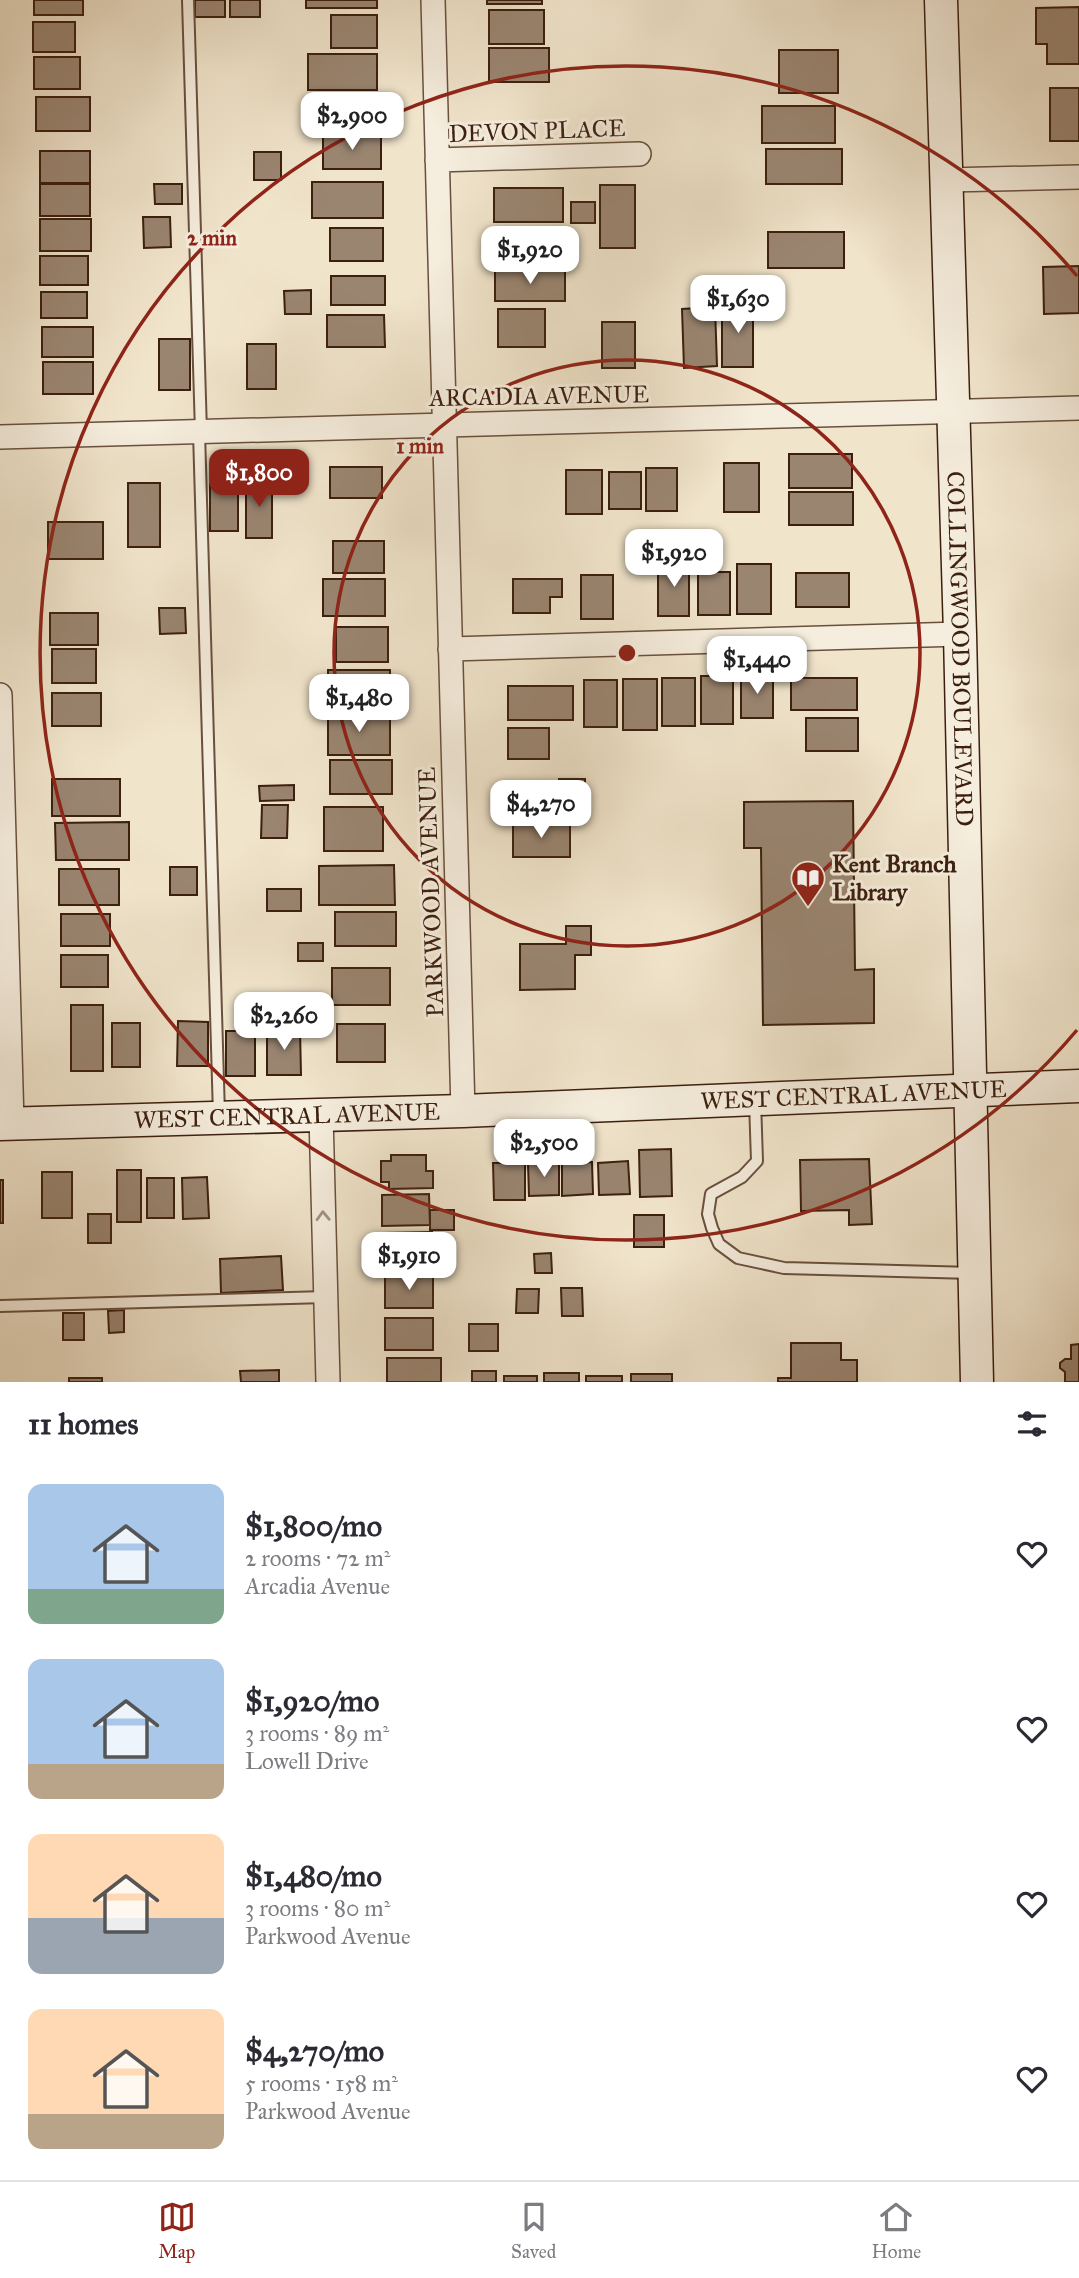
<!DOCTYPE html>
<meta charset="utf-8">
<style>
body{margin:0;font-family:"IM FELL Great Primer",serif;background:#f7f7f7;color:#2b2b33;height:100vh;display:flex;flex-direction:column;font-size:26px;white-space:nowrap}
*{box-sizing:border-box;margin:0}
p{font-size:23px;color:#7c7c81}
.icon{flex:none;width:38px;height:38px;fill:none;stroke:currentColor;stroke-width:2;stroke-linecap:round;stroke-linejoin:round}
.map{position:relative;height:1382px;overflow:hidden}
.sheet{display:flex;flex-direction:column;background:#fff;flex:1}
.sheet>*{flex:none}
.price{position:absolute;translate:-50% -60px;padding:0 16px;border-radius:14px;background:#fff;color:#222;font-size:23px;line-height:46px;filter:drop-shadow(0 2px 4px #0008)}
.price::after{content:'';position:absolute;left:50%;top:42px;width:21px;height:16px;margin-left:-10px;background:inherit;clip-path:polygon(0 0,100% 0,50% 100%)}
.price.current{background:#8f2418;color:#fff}
ul{padding:0;list-style:none}
li{display:flex;align-items:center;gap:21px;height:175px;padding:0 28px}
li span{display:grid;place-items:center;flex:none;width:196px;height:140px;border-radius:14px;color:#555}
li>.icon{margin-inline-start:auto}
span .icon{width:84px;height:84px;fill:#fffc;stroke-width:1}
li b{font-size:30px}
h2{display:flex;justify-content:space-between;align-items:center;height:84px;padding:0 28px;font-size:30px}
.menu{display:flex;justify-content:space-around;align-items:center;height:98px;border-top:2px solid #e1e1e2;background:#fff;font-size:19px;color:#7c7c81}
.menu a{display:grid;justify-items:center;gap:4px}
.menu .current{color:#8f2418}
.map>svg:first-child{display:block}
.building{fill:#9a8571;stroke:#3c1f0f;stroke-width:2}
.lines{fill:none;stroke-linecap:round;stroke-linejoin:round}
.service-casing{stroke:#69503e;stroke-width:14}
.minor-casing{stroke:#69503e;stroke-width:26}
.secondary-casing{stroke:#3c1f0f;stroke-width:35}
.service{stroke:#f5eddd;stroke-width:10}
.minor{stroke:#f5eddd;stroke-width:23}
.secondary{stroke:#f5eddd;stroke-width:32}
.oneway{stroke:#a29080}
.ring{fill:none;stroke:#8f2418;stroke-width:3.5}
.labels{text-anchor:middle;dominant-baseline:central;stroke-width:6;stroke-linejoin:round;paint-order:stroke}
.street-label{font-size:24px;fill:#3c1f0f;stroke:#f5eddd}
.poi-label{font-size:24px;font-weight:bold;fill:#3c1f0f;stroke:#f5eddd;text-anchor:start}
.centre{fill:#8f2418;stroke:#f5eddd;stroke-width:3.5}
.ring-label{font-size:21px;text-anchor:middle;font-weight:bold;fill:#8f2418;stroke:#f5eddd;stroke-width:6;stroke-linejoin:round;paint-order:stroke}
</style>
<div class="map">
<svg width="1079" height="1382" viewBox="0 0 1079 1382">
<rect width="100%" height="100%" fill="#f0e4cb"/>
<filter id="stains"><feTurbulence type="fractalNoise" baseFrequency=".00286" numOctaves="4"/><feColorMatrix values="0 0 0 0 .2 0 0 0 0 .09 0 0 0 0 .02 0 0 0 .5 -.17"/></filter>
<radialGradient id="worn" r=".72"><stop offset=".6" stop-color="#630" stop-opacity="0"/><stop offset="1" stop-color="#630" stop-opacity=".3"/></radialGradient>
<path class="building" d="M34,0h49v15h-49z
M195,0h30v17h-30z
M230,0h30v17h-30z
M306,0h71v8h-71z
M487,0h55v4h-55z
M1079,7v57h-32v-20h-11v-36z
M489,10h55v34h-55z
M331,15h46v33h-46z
M33,22h42v30h-42z
M489,48h60v34h-60z
M779,50h59v43h-59z
M308,54h69v36h-69z
M34,57h46v32h-46z
M1050,88h29v53h-29z
M36,97h54v34h-54z
M762,106h73v37h-73z
M323,136h58v33h-58z
M766,149h76v35h-76z
M40,151h50v32h-50z
M254,152h27v28h-27z
M312,182h71v36h-71z
M40,184h50v32h-50z
M154,184h28v20h-27z
M600,185h35v63h-35z
M494,188h69v34h-69z
M571,202h24v21h-24z
M143,217h27l1,30 -27,1z
M40,219h51v32h-51z
M330,228h53v33h-53z
M495,228h72v34h-72z
M768,232h76v36h-76z
M40,256h48v29h-48z
M1079,266v47l-35,1 -1,-47z
M495,271h70v30h-70z
M331,276h54v29h-54z
M311,290v24h-26l-1,-23z
M41,292h46v26h-46z
M722,303h31v64h-31z
M715,307l2,59 -33,2 -2,-59z
M498,309h47v38h-47z
M327,315h57l1,32h-58z
M602,322h33v46h-33z
M42,327h51v30h-51z
M159,339h31v51h-31z
M247,344h29v45h-29z
M43,362h50v32h-50z
M789,454h63v34h-63z
M724,463h35v49h-35z
M330,467h52v31h-52z
M646,468h31v43h-31z
M566,470h36v44h-36z
M609,472h32v37h-32z
M246,480h26v58h-26z
M128,483h32v64h-32z
M210,484h28v47h-28z
M789,492h64v33h-64z
M48,522h55v37h-55z
M333,541h51v32h-51z
M658,562h31v54h-31z
M737,564h34v50h-34z
M698,572h32v43h-32z
M796,573h53v34h-53z
M581,575h32v44h-32z
M323,579h62v37h-62z
M513,579h49v18h-12v16h-37z
M159,608h26l1,25 -26,1z
M50,613h48v32h-48z
M336,627h52v35h-52z
M52,649h44v34h-44z
M328,670h62v36h-62z
M741,674h32v44h-32z
M701,676h32v48h-32z
M662,678h33v48h-33z
M791,678h66v32h-66z
M623,679h34v51h-34z
M584,680h33v47h-33z
M508,686h65v34h-65z
M52,693h49v33h-49z
M328,713h62v42h-62z
M806,718h52v33h-52z
M508,728h41v31h-41z
M330,760h62v34h-62z
M52,779h68v37h-68z
M559,779h26v34h-26z
M294,785v15l-34,1 -1,-15z
M853,801l2,169 19,-1v54l-111,2 -2,-177h-17v-46z
M262,805h26l-1,33h-26z
M324,807h59v44h-59z
M129,822v38h-73l-1,-37z
M513,823h57v34h-57z
M394,865l1,40h-76v-39z
M170,867h27v28h-27z
M59,869h60v36h-60z
M267,889h34v22h-34z
M335,912h61v34h-61z
M61,914h49v32h-49z
M566,926h25v29h-16v34l-55,1v-46h46z
M298,943h25v18h-25z
M61,955h47v32h-47z
M332,968h58v37h-58z
M71,1005h32v66h-32z
M178,1021l30,1v44h-31z
M112,1023h28v44h-28z
M337,1024h48v38h-48z
M267,1029h33l1,46h-34z
M226,1031h29v45h-29z
M671,1149l1,47 -32,1 -1,-47z
M391,1155h35v16h7v17l-44,1v-7h-8v-21h10z
M869,1159l3,65 -23,1v-15l-48,1 -1,-51z
M628,1161l2,33 -31,1 -1,-32z
M592,1162l1,32 -31,2v-33z
M493,1163h32v37h-31z
M528,1163h31v32l-30,1z
M117,1170h24v52h-24z
M42,1172h30v46h-30z
M207,1177l2,41 -26,1 -1,-41z
M147,1178h27v40h-27z
M0,1180h3v43h-3z
M429,1194l1,31 -48,1v-31z
M430,1210h24v20h-24z
M88,1214h23v29h-23z
M634,1215h30v32h-30z
M432,1232v33l-49,1v-33z
M551,1253l1,20h-17l-1,-19z
M281,1256l2,34 -62,3 -1,-34z
M385,1275h48v33h-48z
M561,1288h21l1,28h-21z
M517,1289h22l-1,24h-22z
M124,1310v22l-15,1 -1,-22z
M63,1313h21v27h-21z
M385,1318h48v32h-48z
M469,1324h29v27h-29z
M791,1343h50v17h16v22h-79v-4h13z
M1079,1344v38h-14v-10l-5,-4v-5l5,-4h6v-14z
M387,1358h54v24h-54z
M279,1370v12h-38l-1,-11z
M472,1371h24v11h-24z
M544,1373h35v9h-35z
M631,1374h41v8h-41z
M504,1376h33v6h-33z
M586,1376h36v6h-36z
M69,1378h33v4h-33z"/>
<g class="lines">
<g class="service-casing">
<path id="service" d="M188,0l13,432
M199,432l20,683
M755,1101l2,60 -15,16 -31,17 -3,20 4,14 7,16 19,14 46,10 189,5
M0,1306l326,-9"/>
</g>
<g class="minor-casing">
<path id="minor" d="M433,0l30,1111
M437,160l202,-6
M946,180l133,-3
M0,437l1079,-29
M450,649l510,-15
M0,695l12,428
M321,1115l7,267"/>
</g>
<g class="secondary-casing">
<g id="secondary">
<path id="s1" d="M941,0l19,634 17,748"/>
<path id="s2" d="M0,1124l463,-13 616,-25"/>
</g>
</g>
<use href="#service" class="service"/>
<use href="#minor" class="minor"/>
<use href="#secondary" class="secondary"/>
</g>
<defs><path id="oneway-chevron" d="M-2-3.5L2.5 0L-2 3.5" fill="none" stroke-width="1.6" stroke-linecap="round" stroke-linejoin="round" transform="scale(1.75)"/></defs>
<use class="oneway" href="#oneway-chevron" transform="translate(323 1216) rotate(-92)"/>
<g class="ring">
<circle cx="627" cy="653" r="293"/>
<path d="M1077 1030A587 587 0 1 1 1077 276"/>
</g>
<defs>
<g id="library-pin" transform="scale(1.75)"><path d="M0 17L-7.5 6A9.5 9.5 0 1 1 7.5 6Z" fill="#8f2418" stroke="#f5eddd"/><path d="M-6-4Q-3-5.5-.7-3.5V5Q-3 3-6 4ZM6-4Q3-5.5 .7-3.5V5Q3 3 6 4Z" fill="#fff"/></g>
</defs>
<g fill-rule="evenodd">
<use href="#library-pin" x="808" y="878"/>
</g>
<g class="labels">
<g class="street-label">
<text transform="translate(537 131) rotate(-2)">DEVON PLACE</text>
<text transform="translate(539 396) rotate(-1)">ARCADIA AVENUE</text>
<text stroke="none"><textPath href="#s1" startOffset="649">COLLINGWOOD BOULEVARD</textPath></text>
<text transform="translate(431 892) rotate(-92)">PARKWOOD AVENUE</text>
<text stroke="none"><textPath href="#s2" startOffset="854">WEST CENTRAL AVENUE</textPath></text>
<text stroke="none"><textPath href="#s2" startOffset="287">WEST CENTRAL AVENUE</textPath></text>
</g>
<g class="poi-label">
<text x="832" y="864">Kent Branch<tspan x="832" dy="28">Library</tspan></text>
</g>
</g>
<circle cx="627" cy="653" r="10" class="centre"/>
<g class="ring-label">
<text x="212" y="245">2 min</text>
<text x="420" y="453">1 min</text>
</g>
<rect width="100%" height="100%" filter="url(#stains)"/>
<rect width="100%" height="100%" fill="url(#worn)"/>
</svg>
<b class="price" style="left:352px;top:152px">$2,900</b>
<b class="price" style="left:530px;top:286px">$1,920</b>
<b class="price" style="left:738px;top:335px">$1,630</b>
<b class="price current" style="left:259px;top:509px">$1,800</b>
<b class="price" style="left:674px;top:589px">$1,920</b>
<b class="price" style="left:757px;top:696px">$1,440</b>
<b class="price" style="left:359px;top:734px">$1,480</b>
<b class="price" style="left:541px;top:840px">$4,270</b>
<b class="price" style="left:284px;top:1052px">$2,260</b>
<b class="price" style="left:544px;top:1179px">$2,500</b>
<b class="price" style="left:409px;top:1292px">$1,910</b>
</div>
<section class="sheet">
<h2>11 homes<svg class="icon" aria-label="filters" viewBox="0 0 24 24"><path d="M4 7h16M4 17h16"/><circle cx="9" cy="7" r="2"/><circle cx="15" cy="17" r="2"/></svg></h2>
<ul>
<li><span style="background:linear-gradient(#a9c7e8 75%,#7fa58c 0)"><svg class="icon" aria-label="home" viewBox="0 0 24 24"><path d="M3 11l9-7 9 7M6 9v11h12V9"/></svg></span><div><b>$1,800/mo</b><p>2 rooms · 72 m²</p><p>Arcadia Avenue</p></div><svg class="icon" aria-label="heart" viewBox="0 0 24 24"><path d="M12 20l-8-8c-3-5 5-10 8-4 3-6 11-1 8 4z"/></svg></li>
<li><span style="background:linear-gradient(#a9c7e8 75%,#b9a48a 0)"><svg class="icon" aria-label="home" viewBox="0 0 24 24"><path d="M3 11l9-7 9 7M6 9v11h12V9"/></svg></span><div><b>$1,920/mo</b><p>3 rooms · 89 m²</p><p>Lowell Drive</p></div><svg class="icon" aria-label="heart" viewBox="0 0 24 24"><path d="M12 20l-8-8c-3-5 5-10 8-4 3-6 11-1 8 4z"/></svg></li>
<li><span style="background:linear-gradient(#ffd9b3 60%,#9aa5b1 0)"><svg class="icon" aria-label="home" viewBox="0 0 24 24"><path d="M3 11l9-7 9 7M6 9v11h12V9"/></svg></span><div><b>$1,480/mo</b><p>3 rooms · 80 m²</p><p>Parkwood Avenue</p></div><svg class="icon" aria-label="heart" viewBox="0 0 24 24"><path d="M12 20l-8-8c-3-5 5-10 8-4 3-6 11-1 8 4z"/></svg></li>
<li><span style="background:linear-gradient(#ffd9b3 75%,#b9a48a 0)"><svg class="icon" aria-label="home" viewBox="0 0 24 24"><path d="M3 11l9-7 9 7M6 9v11h12V9"/></svg></span><div><b>$4,270/mo</b><p>5 rooms · 158 m²</p><p>Parkwood Avenue</p></div><svg class="icon" aria-label="heart" viewBox="0 0 24 24"><path d="M12 20l-8-8c-3-5 5-10 8-4 3-6 11-1 8 4z"/></svg></li>
</ul>
</section>
<nav class="menu">
<a class="current"><svg class="icon" aria-label="map" viewBox="0 0 24 24"><path d="M3 6l6-2 6 2 6-2v14l-6 2-6-2-6 2zM9 4v14M15 6v14"/></svg>Map</a>
<a><svg class="icon" aria-label="saved" viewBox="0 0 24 24"><path d="M7 4h10v16l-5-4-5 4z"/></svg>Saved</a>
<a><svg class="icon" aria-label="home" viewBox="0 0 24 24"><path d="M3 11l9-7 9 7M6 9v11h12V9"/></svg>Home</a>
</nav>
